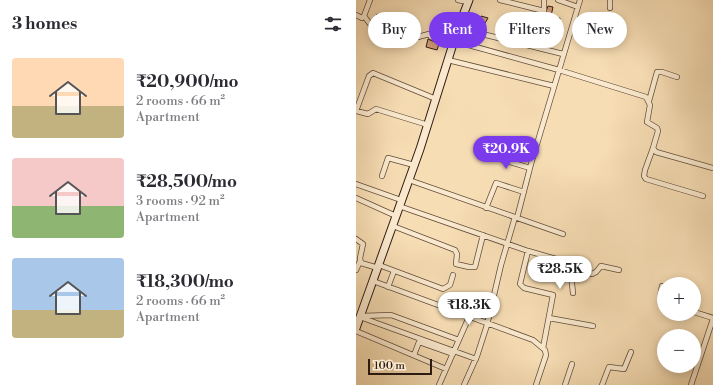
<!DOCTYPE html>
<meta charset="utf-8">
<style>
body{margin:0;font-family:"Libre Bodoni",serif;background:#f7f7f7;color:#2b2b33;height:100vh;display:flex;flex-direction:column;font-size:15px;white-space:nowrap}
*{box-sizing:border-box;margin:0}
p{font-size:13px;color:#7c7c81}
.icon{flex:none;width:22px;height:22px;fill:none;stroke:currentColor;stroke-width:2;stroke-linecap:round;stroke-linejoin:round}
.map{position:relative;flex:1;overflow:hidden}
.details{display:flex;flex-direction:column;background:#fff;width:356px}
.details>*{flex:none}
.guide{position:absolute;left:12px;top:12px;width:285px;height:36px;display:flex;gap:8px}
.fabs{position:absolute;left:301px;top:277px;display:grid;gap:8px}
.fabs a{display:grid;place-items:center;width:44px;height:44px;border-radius:50%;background:#fff;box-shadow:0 2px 10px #0003;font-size:20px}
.scale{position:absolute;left:12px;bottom:10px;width:64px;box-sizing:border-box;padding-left:4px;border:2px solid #2e1b12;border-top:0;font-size:11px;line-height:14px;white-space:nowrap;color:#2e1b12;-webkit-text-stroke:3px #fae9ce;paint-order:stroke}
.price{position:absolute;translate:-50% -34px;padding:0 9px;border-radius:14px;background:#fff;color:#222;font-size:13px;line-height:26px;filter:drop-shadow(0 1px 2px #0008)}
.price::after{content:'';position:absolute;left:50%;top:24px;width:12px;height:9px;margin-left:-6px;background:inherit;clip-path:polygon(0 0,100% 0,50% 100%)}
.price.current{background:#7c3aed;color:#fff}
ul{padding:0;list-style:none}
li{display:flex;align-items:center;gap:12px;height:100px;padding:0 12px}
li span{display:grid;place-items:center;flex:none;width:112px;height:80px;border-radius:4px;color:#555}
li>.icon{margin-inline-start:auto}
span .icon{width:48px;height:48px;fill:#fffc;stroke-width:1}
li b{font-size:17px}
h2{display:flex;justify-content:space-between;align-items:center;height:48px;padding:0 12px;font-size:17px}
.pill{padding:0 14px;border-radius:18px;background:#fff;box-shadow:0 2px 10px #0003;font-size:14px;line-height:36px}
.pill.current{background:#7c3aed;color:#fff}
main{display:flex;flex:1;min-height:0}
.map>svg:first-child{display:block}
.building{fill:#d99f7c;stroke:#2e1b12}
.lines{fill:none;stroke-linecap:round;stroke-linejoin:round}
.street-casing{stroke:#604c3a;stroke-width:6}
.secondary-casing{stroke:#2e1b12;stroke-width:9}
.street{stroke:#fae9ce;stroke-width:4.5}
.secondary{stroke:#fae9ce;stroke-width:7}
</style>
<main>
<section class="details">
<h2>3 homes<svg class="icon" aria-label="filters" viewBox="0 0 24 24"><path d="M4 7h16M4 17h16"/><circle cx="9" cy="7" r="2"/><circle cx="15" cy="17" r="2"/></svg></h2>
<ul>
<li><span style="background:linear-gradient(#ffd9b3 60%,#c2b280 0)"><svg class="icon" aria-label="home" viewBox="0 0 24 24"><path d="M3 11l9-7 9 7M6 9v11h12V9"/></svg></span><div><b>₹20,900/mo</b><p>2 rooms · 66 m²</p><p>Apartment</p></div></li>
<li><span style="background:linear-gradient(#f6c9c9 60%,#8fb573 0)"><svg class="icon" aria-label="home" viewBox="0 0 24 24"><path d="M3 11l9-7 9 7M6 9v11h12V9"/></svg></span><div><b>₹28,500/mo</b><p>3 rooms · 92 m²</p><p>Apartment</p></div></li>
<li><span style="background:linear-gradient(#a9c7e8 65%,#c2b280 0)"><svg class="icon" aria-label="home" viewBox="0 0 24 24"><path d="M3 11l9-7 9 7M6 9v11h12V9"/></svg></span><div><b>₹18,300/mo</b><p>2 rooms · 66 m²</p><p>Apartment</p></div></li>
</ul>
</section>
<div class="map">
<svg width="357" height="385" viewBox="0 0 357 385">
<rect width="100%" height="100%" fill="#f7ddb4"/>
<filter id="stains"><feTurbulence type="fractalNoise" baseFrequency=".005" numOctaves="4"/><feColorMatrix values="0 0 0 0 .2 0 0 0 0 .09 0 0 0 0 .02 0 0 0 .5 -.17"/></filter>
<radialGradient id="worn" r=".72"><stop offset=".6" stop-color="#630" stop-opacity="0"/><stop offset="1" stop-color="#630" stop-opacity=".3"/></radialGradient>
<path class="building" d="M192,6l5,1 -2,9 9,2 -1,6 -16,-4z
M21,14l9,4 1,-4 24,8 -3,9 -34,-9z
M125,16l7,2 -4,7 -5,-2z
M83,26l12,6 -1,6 -14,-3z
M72,39l11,5 -2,6 -11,-3z"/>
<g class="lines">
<g class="street-casing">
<path id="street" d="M102,0l10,2
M144,0l44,11v-11
M202,0l20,7
M254,0v8
M0,15l6,3 2,-2 6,-16
M8,16l6,8 22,9 26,4 11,-3 2,3 16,6 7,-2 105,29 87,27 4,8 -3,17 10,6 1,3 -5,17 3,4 57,16
M102,28l105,26
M92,60l106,26
M293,101l8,-29h5l15,5
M0,111l13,-35 4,-3 63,26
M0,111l12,3 8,-5 52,16
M297,148l-8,22 -1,6 2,3 57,17
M131,155l43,13
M26,176l6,-18 26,7
M53,180l154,54
M0,184l45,16
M0,198l40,18
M43,206l129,45 28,8 14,9 22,6 4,-2 5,-6 18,4
M130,208l10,-25 28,9
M161,218l14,-54 49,-164
M37,226l62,24 2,4 -1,10 13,3h6l8,-32
M0,239l7,5 -3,14 1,5 17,5
M172,251l-8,33 4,4 29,7 -10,53
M23,265l64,24 7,-4 3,-10
M212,267l3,7 2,19
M0,270l4,-9
M17,281l160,59 12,10 1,5 -10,30
M306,286l-2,11 4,6
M32,287l6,-16
M338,312l19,6
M5,316l30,-1 68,25
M4,317l116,42
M193,318l44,8
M0,331l90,38
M58,355l5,-13 34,12
M83,385l30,-68
M108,385l13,-29 10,-31 14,-60 14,-48
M209,385l7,-21
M246,385l7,-18 15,2 7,-17
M335,385l22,-66"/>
</g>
<g class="secondary-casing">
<path id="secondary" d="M0,328l64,-179 38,-121 11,-28"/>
</g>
<use href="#street" class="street"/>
<use href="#secondary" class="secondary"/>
</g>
<rect width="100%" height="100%" filter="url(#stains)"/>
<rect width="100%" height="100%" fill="url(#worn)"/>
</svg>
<div class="fabs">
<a>+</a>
<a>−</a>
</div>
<div class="scale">100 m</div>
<b class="price current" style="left:150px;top:170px">₹20.9K</b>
<b class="price" style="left:204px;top:290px">₹28.5K</b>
<b class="price" style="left:113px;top:326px">₹18.3K</b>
<div class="guide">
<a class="pill">Buy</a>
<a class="pill current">Rent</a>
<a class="pill">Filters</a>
<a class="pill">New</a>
</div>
</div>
</main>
